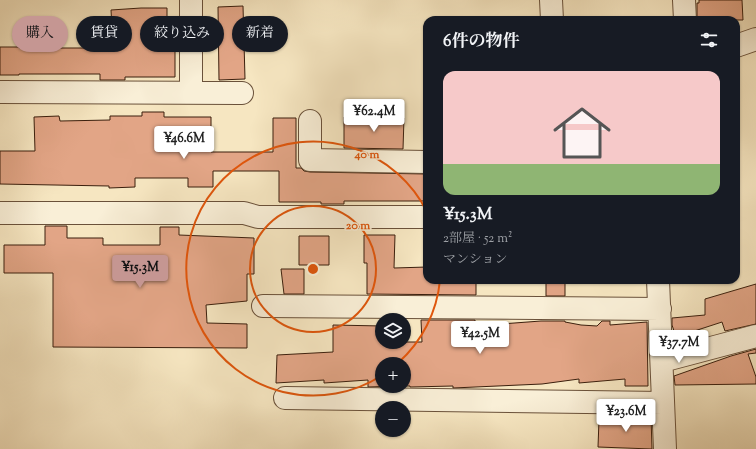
<!DOCTYPE html>
<html lang="ja">
<meta charset="utf-8">
<style>
body{margin:0;font-family:"Sorts Mill Goudy","Noto Serif JP",serif;background:#20242c;color:#f1f3f6;height:100vh;display:flex;flex-direction:column;font-size:15px;white-space:nowrap}
*{box-sizing:border-box;margin:0}
p{font-size:13px;color:#9ea1a6}
.icon{flex:none;width:22px;height:22px;fill:none;stroke:currentColor;stroke-width:2;stroke-linecap:round;stroke-linejoin:round}
.map{position:relative;flex:1;overflow:hidden}
.panel{position:absolute;left:423px;top:16px;width:317px;height:268px;display:flex;flex-direction:column;background:#171b24;border-radius:12px;box-shadow:0 1px 3px #0004}
.panel>*{flex:none}
.top-card{position:absolute;left:12px;top:16px;width:351px;height:36px;display:flex;gap:8px}
.controls{position:absolute;left:375px;top:313px;display:grid;gap:8px}
.controls a{display:grid;place-items:center;width:36px;height:36px;border-radius:50%;background:#171b24;box-shadow:0 1px 3px #0004;font-size:20px}
.price{position:absolute;translate:-50% -34px;padding:0 9px;border-radius:4px;background:#fff;color:#222;font-size:13px;line-height:26px;filter:drop-shadow(0 1px 2px #0008)}
.price::after{content:'';position:absolute;left:50%;top:24px;width:12px;height:9px;margin-left:-6px;background:inherit;clip-path:polygon(0 0,100% 0,50% 100%)}
.price.current{background:#c59692;color:#111}
ul{padding:0;list-style:none}
li{display:grid;align-content:center;gap:8px;height:212px;padding:0 20px}
li+li{border-top:1px solid #363941}
li span{display:grid;place-items:center;height:124px;border-radius:12px;color:#555}
li>.icon{margin-inline-start:auto}
span .icon{width:72px;height:72px;fill:#fffc;stroke-width:1}
li b{font-size:17px}
h2{display:flex;justify-content:space-between;align-items:center;height:48px;padding:0 20px;font-size:17px}
.tag{padding:0 14px;border-radius:18px;background:#171b24;box-shadow:0 1px 3px #0004;font-size:14px;line-height:36px}
.tag.current{background:#c59692;color:#111}
.map>svg:first-child{display:block}
.building{fill:#e2a586;stroke:#3b1f0d}
.lines{fill:none;stroke-linecap:round;stroke-linejoin:round}
.minor-casing{stroke:#6a513a;stroke-width:24}
.minor{stroke:#f9efd7;stroke-width:22}
.ring{fill:none;stroke:#df560c;stroke-width:2}
.centre{fill:#df560c;stroke:#f9efd7;stroke-width:2}
.ring-label{font-size:12px;text-anchor:middle;font-weight:bold;fill:#df560c;stroke:#f9efd7;stroke-width:3;stroke-linejoin:round;paint-order:stroke}
</style>
<div class="map">
<svg width="756" height="449" viewBox="0 0 756 449">
<rect width="100%" height="100%" fill="#f6e6c1"/>
<filter id="stains"><feTurbulence type="fractalNoise" baseFrequency=".005" numOctaves="4"/><feColorMatrix values="0 0 0 0 .2 0 0 0 0 .09 0 0 0 0 .02 0 0 0 .5 -.17"/></filter>
<radialGradient id="worn" r=".72"><stop offset=".6" stop-color="#630" stop-opacity="0"/><stop offset="1" stop-color="#630" stop-opacity=".3"/></radialGradient>
<path class="building" d="M699,0h43l1,20h-46v-17h2z
M243,6l2,73 -26,1 -1,-73z
M141,8h26v38h8v31h-50v3h-25v-6h-81v1h-19v-28h19v1h72v-3h22l-2,-35z
M142,112h22v5h47v35h62v-34h23v50h5l3,3 6,1 117,2v27h-83v3h-23v-2h-42v-31h-66v16h-25v-9h-53v9l-26,1v-2l-109,-2v-33h35l-1,-34 25,-1 1,5 50,-1v-4h32z
M344,117l60,1 -1,31 -59,-1z
M45,226h22v12h36v7h57v-18h19v8l75,3v36h-7v27l-41,4 1,18 40,1v24l-194,-1v-74h-49v-28h41z
M364,235h31l-1,33 33,-1v13h49v15l-109,-1v-31h-3z
M299,236h30v29h-30z
M281,269h23v25h-20z
M546,280h19v16h-19z
M756,284v40l-31,7 -3,-9 -46,15 -4,-12v-7l33,-3v-16z
M421,320h54v6l66,-5h24v1l16,3 16,1 5,-5h8v4l37,-3 1,64h-23v-7l-46,4v-4l-37,5 -89,4v-2l-43,1v-1h-6v-22h-22v22h17l-31,1v-7l-44,3v-3l-48,3 1,-28 56,-3v-27l49,1v16h40z
M756,349v4l-8,1 8,23v7l-81,1 -1,-9 57,-20z
M651,417l1,32 -54,-2 1,-27z"/>
<g class="lines">
<g class="minor-casing">
<path id="minor" d="M191,0v93
M551,0l1,20
M684,0l1,20
M736,46l20,-7
M0,92l242,1
M310,121v39l117,2
M0,213h244l14,4h169
M658,280l7,169
M263,306l397,3
M662,361l94,-25
M285,398l378,5"/>
</g>
<use href="#minor" class="minor"/>
</g>
<g class="ring">
<circle cx="313" cy="269" r="63"/>
<path d="M440 280A127 127 0 0 1 398 363M381 376A127 127 0 1 1 427 212"/>
</g>
<circle cx="313" cy="269" r="6" class="centre"/>
<g class="ring-label">
<text x="367" y="158">40 m</text>
<text x="358" y="229">20 m</text>
</g>
<rect width="100%" height="100%" filter="url(#stains)"/>
<rect width="100%" height="100%" fill="url(#worn)"/>
</svg>
<div class="controls">
<a><svg class="icon" aria-label="layers" viewBox="0 0 24 24"><path d="M12 4l9 5-9 5-9-5zM3 14l9 5 9-5"/></svg></a>
<a>+</a>
<a>−</a>
</div>
<b class="price" style="left:374px;top:133px">¥62.4M</b>
<b class="price" style="left:184px;top:160px">¥46.6M</b>
<b class="price current" style="left:140px;top:289px">¥15.3M</b>
<b class="price" style="left:480px;top:355px">¥42.5M</b>
<b class="price" style="left:679px;top:364px">¥37.7M</b>
<b class="price" style="left:626px;top:433px">¥23.6M</b>
<div class="top-card">
<a class="tag current">購入</a>
<a class="tag">賃貸</a>
<a class="tag">絞り込み</a>
<a class="tag">新着</a>
</div>
<section class="panel">
<h2>6件の物件<svg class="icon" aria-label="filters" viewBox="0 0 24 24"><path d="M4 7h16M4 17h16"/><circle cx="9" cy="7" r="2"/><circle cx="15" cy="17" r="2"/></svg></h2>
<ul>
<li><span style="background:linear-gradient(#f6c9c9 75%,#8fb573 0)"><svg class="icon" aria-label="home" viewBox="0 0 24 24"><path d="M3 11l9-7 9 7M6 9v11h12V9"/></svg></span><div><b>¥15.3M</b><p>2部屋 · 52 m²</p><p>マンション</p></div></li>
</ul>
</section>
</div>
